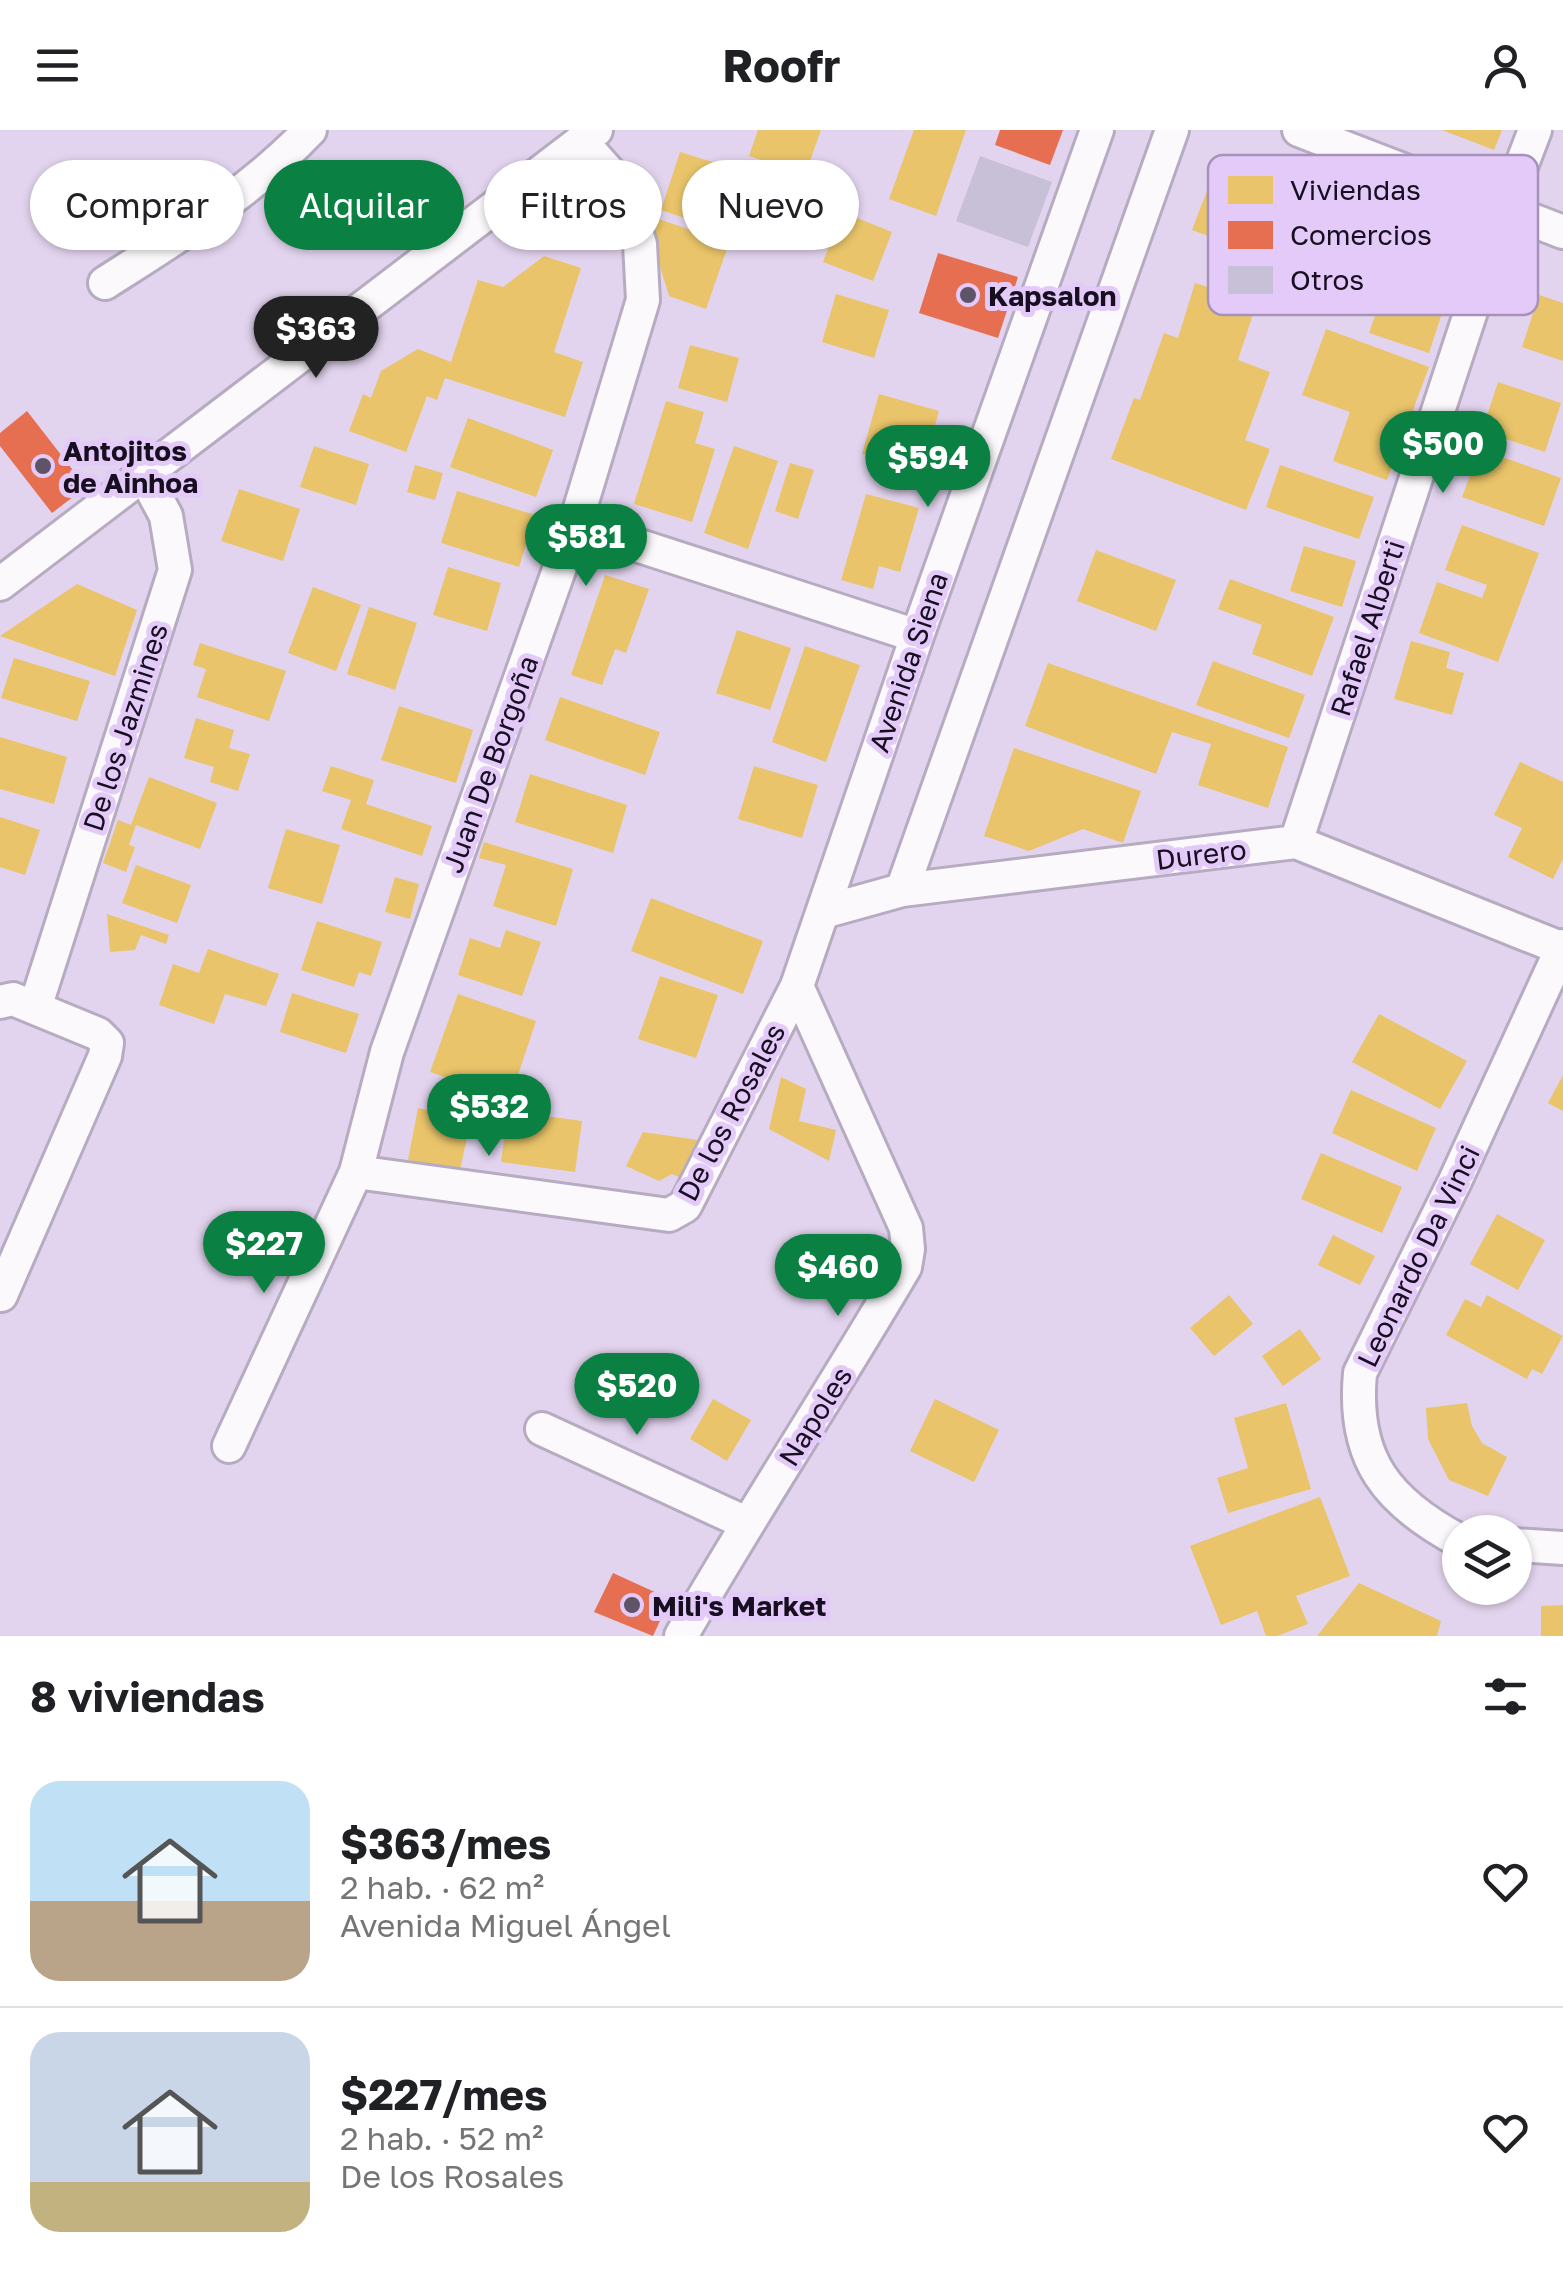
<!DOCTYPE html>
<html lang="es">
<meta charset="utf-8">
<style>
body{margin:0;font-family:"Golos Text",sans-serif;background:#f6f6f6;color:#202124;height:100vh;display:flex;flex-direction:column;font-size:38px;white-space:nowrap}
*{box-sizing:border-box;margin:0}
p{font-size:32px;color:#757577}
.icon{flex:none;width:55px;height:55px;fill:none;stroke:currentColor;stroke-width:2;stroke-linecap:round;stroke-linejoin:round}
.map{position:relative;height:1506px;overflow:hidden}
.side{display:flex;flex-direction:column;background:#fff;flex:1}
.side>*{flex:none}
.guide{position:absolute;left:30px;top:30px;width:1000px;height:90px;display:flex;gap:20px}
.controls{position:absolute;left:1442px;top:1385px;display:grid;gap:20px}
.controls a{display:grid;place-items:center;width:90px;height:90px;border-radius:50%;background:#fff;box-shadow:0 2px 8px #0004;font-size:50px}
.price{position:absolute;translate:-50% -85px;padding:0 22px;border-radius:35px;background:#0b8043;color:#fff;font-size:32px;line-height:65px;filter:drop-shadow(0 2px 5px #0008)}
.price::after{content:'';position:absolute;left:50%;top:60px;width:30px;height:22px;margin-left:-15px;background:inherit;clip-path:polygon(0 0,100% 0,50% 100%)}
.price.active{background:#222;color:#fff}
ul{padding:0;list-style:none}
li{display:flex;align-items:center;gap:30px;height:250px;padding:0 30px}
li+li{border-top:2px solid #e0e0e0}
li span{display:grid;place-items:center;flex:none;width:280px;height:200px;border-radius:30px;color:#555}
li>.icon{margin-inline-start:auto}
span .icon{width:120px;height:120px;fill:#fffc;stroke-width:1}
li b{font-size:42px}
h2{display:flex;justify-content:space-between;align-items:center;height:120px;padding:0 30px;font-size:42px}
.chip{padding:0 35px;border-radius:45px;background:#fff;box-shadow:0 2px 8px #0004;font-size:35px;line-height:90px}
.chip.active{background:#0b8043;color:#fff}
header{display:flex;justify-content:space-between;align-items:center;height:130px;padding:0 30px;background:#fff;font-size:45px;font-weight:700}
.map>svg:first-child{display:block}
.homes{fill:#e9c46a}
.shops{fill:#e76f51}
.building{fill:#c7c0d6}
.lines{fill:none;stroke-linecap:round;stroke-linejoin:round}
.street-casing{stroke:#b6abc0;stroke-width:38}
.street{stroke:#fbf9fc;stroke-width:32}
.poi-dot{fill:#5e5367;stroke:#e3caf9;stroke-width:4}
.labels{text-anchor:middle;dominant-baseline:central;stroke-width:10;stroke-linejoin:round;paint-order:stroke}
.poi-label{font-size:28px;font-weight:bold;fill:#170e1f;stroke:#e3caf9;text-anchor:start}
.street-label{font-size:28px;fill:#170e1f;stroke:#e3caf9}
.key{fill:#e3caf9;stroke:#a692b8;stroke-width:2.5}
.key-label{font-size:28px;fill:#170e1f}
</style>
<header><svg class="icon" aria-label="menu" viewBox="0 0 24 24"><path d="M4 6h16M4 12h16M4 18h16"/></svg>Roofr<svg class="icon" aria-label="person" viewBox="0 0 24 24"><circle cx="12" cy="8" r="4"/><path d="M4 21q1-7 8-7t8 7"/></svg></header>
<div class="map">
<svg width="1563" height="1506" viewBox="0 0 1563 1506">
<rect width="100%" height="100%" fill="#e2d4ee"/>
<path class="homes" d="M758,0h63l-16,45 -56,-19z
M914,0h52l-30,86 -47,-17z
M1442,0h60l-8,20z
M680,22l42,13 -4,12 18,6 -15,47 -60,-20z
M1213,45l120,41 -18,60 -123,-46z
M842,82l50,20 -19,49 -50,-19z
M644,84l85,29 -23,66 -37,-13z
M1365,100l94,31 -30,92 -60,-20 20,-58 -36,-12z
M544,126l37,12 -27,84 29,10 -18,55 -120,-39 -8,22 -10,-4 -21,56 -57,-21 14,-37 8,4 10,-27 37,-22 33,13 27,-82 25,7z
M1195,153l62,19 -19,58 32,12 -25,68 25,9 -24,61 -135,-51 23,-61 6,2 24,-67 14,5z
M836,164l53,16 -15,48 -52,-16z
M1539,165l24,8v58l-41,-14z
M1326,199l103,38 -42,113 -54,-19 17,-49 -48,-17z
M690,215l49,13 -12,44 -49,-14z
M1498,252l63,21 -16,49 -63,-21z
M879,264l60,17 -17,60 -60,-17z
M666,271l38,11 -9,31 20,6 -23,73 -58,-18z
M468,288l85,32 -17,47 -86,-30z
M314,316l55,18 -13,41 -56,-18z
M734,316l44,15 -30,88 -44,-16z
M1480,319l81,29 -17,48 -82,-29z
M790,333l24,7 -16,49 -23,-8z
M415,335l28,8 -8,27 -28,-8z
M1280,335l94,32 -15,42 -93,-32z
M239,359l61,20 -17,52 -62,-20z
M457,361l78,24 -16,52 -78,-24z
M866,364l53,14 -19,64 -21,-6 -6,23 -32,-9z
M1462,395l77,28 -41,109 -79,-29 18,-51 45,16 5,-13 -42,-15z
M1304,416l52,15 -14,46 -52,-16z
M1096,420l80,30 -20,51 -79,-30z
M448,437l53,16 -14,48 -54,-16z
M605,445l44,14 -23,64 -11,-4 -13,36 -31,-10z
M1230,449l104,38 -22,59 -60,-22 10,-29 -44,-16z
M77,454l60,26 -22,66 -115,-40z
M313,457l48,18 -25,66 -48,-18z
M369,477l48,16 -22,67 -48,-16z
M737,500l54,18 -21,62 -54,-17z
M1411,511l39,11 -4,16 18,5 -12,42 -58,-16z
M200,513l86,28 -17,50 -72,-24 9,-28 -13,-4z
M805,516l55,19 -34,97 -54,-20z
M14,528l76,23 -13,40 -76,-23z
M1213,531l92,34 -16,43 -93,-33z
M1048,533l240,84 -20,61 -70,-23 13,-41 -39,-12 -16,42 -131,-48z
M560,567l100,35 -15,43 -100,-35z
M399,576l74,24 -17,53 -75,-23z
M196,588l38,12 -5,18 21,6 -12,37 -28,-9 4,-15 -30,-9z
M0,607l67,20 -13,47 -54,-15z
M1014,618l127,43 -18,52 -40,-14 -54,22 -45,-15z
M1520,632l43,20v77l-10,20 -45,-22 14,-29 -28,-13z
M331,636l43,14 -8,24 66,22 -10,30 -81,-27 10,-29 -29,-9z
M754,636l64,19 -16,53 -64,-19z
M530,644l97,31 -14,48 -98,-31z
M149,647l68,26 -17,46 -64,-24 -7,20 6,2 -9,25 -23,-9 15,-43 13,5z
M0,687l40,13 -15,45 -25,-8z
M286,699l54,16 -18,59 -54,-16z
M484,712l89,27 -17,57 -63,-20 13,-41 -27,-7z
M136,735l55,20 -14,38 -55,-20z
M395,747l24,7 -9,35 -25,-7z
M651,768l112,43 -20,53 -112,-43z
M107,784l62,21 -3,9 -25,-9 -6,15 -25,2z
M317,791l65,21 -11,34 -12,-4 -5,15 -53,-17z
M506,800l35,12 -19,54 -64,-21 12,-37 30,10z
M208,819l71,25 -13,32 -41,-12 -11,30 -55,-19 14,-41 26,9z
M660,846l58,19 -22,63 -58,-19z
M292,863l67,21 -13,39 -66,-21z
M458,864l78,27 -26,78 -80,-27z
M1379,884l88,47 -27,48 -88,-47z
M1563,945v36l-15,-8z
M781,947l25,12 -7,32 37,9 -7,31 -60,-32z
M1351,960l85,38 -19,43 -85,-38z
M418,978l53,11 -11,51 -52,-10z
M508,981l74,10 -7,51 -74,-10z
M643,1002l62,9 -22,38 -11,-5 -13,7 -33,-15z
M1321,1023l81,34 -20,46 -81,-34z
M1497,1084l48,26 -27,50 -48,-26z
M1333,1105l42,21 -15,29 -42,-20z
M1229,1165l24,29 -39,32 -24,-28z
M1487,1165l76,41 -21,38 -10,-5 -5,10 -81,-44 19,-36 16,8z
M1300,1199l21,30 -38,27 -21,-30z
M713,1269l38,21 -24,41 -37,-22z
M935,1269l64,31 -25,52 -64,-31z
M1286,1273l25,86 -83,24 -11,-35 31,-10 -14,-50z
M1467,1273l5,23 10,17 25,14 -19,39 -39,-16 -21,-41 -2,-31z
M1320,1367l30,79 -54,20 12,28 -31,12h-11l-9,-25 -36,14 -31,-79z
M1359,1453l82,38 -4,15h-120z
M1563,1475v31h-22v-30z"/>
<path class="shops" d="M1000,0h63l-13,35 -55,-20z
M938,123l80,24 -20,61 -79,-25z
M27,281l59,76 -34,26 -52,-67v-13z
M613,1443l57,26 -17,37 -59,-24z"/>
<path class="building" d="M980,26l72,26 -24,65 -72,-26z"/>
<g class="lines">
<g class="street-casing">
<path id="street" d="M1299,0l264,102
M581,11l41,46 18,57 3,56 -68,225 -188,527 -31,120 313,43 16,-9 112,-220 120,-350 180,-506
M105,153c72,-46 146,-91 205,-153
M575,395l342,111
M0,454l596,-454
M1296,712l208,-631 31,-81
M902,760l270,-760
M823,782l79,-22 394,-48 267,107
M0,872l13,-3 85,35 9,9 -2,13 -104,239
M35,878l140,-438 -9,-54 -23,-43
M542,1299l204,94
M229,1316l127,-274
M1460,1411c-73,-39 -108,-82 -100,-168l95,-192 108,-235
M1515,1415l48,3
M681,1506c72,-125 151,-245 224,-369l3,-18 -2,-21 -109,-242"/>
</g>
<use href="#street" class="street"/>
</g>
<g class="poi-dot">
<circle cx="968" cy="165" r="10"/>
<circle cx="43" cy="336" r="10"/>
<circle cx="632" cy="1475" r="10"/>
</g>
<g class="labels">
<g class="poi-label">
<text x="988" y="165">Kapsalon</text>
<text x="63" y="320">Antojitos<tspan x="63" dy="32">de Ainhoa</tspan></text>
<text x="652" y="1475">Mili's Market</text>
</g>
<g class="street-label">
<text transform="translate(1367 498) rotate(-72)">Rafael Alberti</text>
<text transform="translate(908 532) rotate(-71)">Avenida Siena</text>
<text transform="translate(125 597) rotate(-72)">De los Jazmines</text>
<text transform="translate(490 634) rotate(-70)">Juan De Borgoña</text>
<text transform="translate(1201 724) rotate(-7)">Durero</text>
<text transform="translate(731 982) rotate(-62)">De los Rosales</text>
<text transform="translate(1418 1126) rotate(-64)">Leonardo Da Vinci</text>
<text transform="translate(815 1286) rotate(-58)">Napoles</text>
</g>
</g>
<rect x="1208" y="25" width="330" height="160" rx="15" class="key"/>
<rect x="1228" y="46" width="45" height="28" fill="#e9c46a"/>
<rect x="1228" y="91" width="45" height="28" fill="#e76f51"/>
<rect x="1228" y="136" width="45" height="28" fill="#c7c0d6"/>
<g class="key-label">
<text x="1290" y="70">Viviendas</text>
<text x="1290" y="115">Comercios</text>
<text x="1290" y="160">Otros</text>
</g>
</svg>
<div class="controls">
<a><svg class="icon" aria-label="layers" viewBox="0 0 24 24"><path d="M12 4l9 5-9 5-9-5zM3 14l9 5 9-5"/></svg></a>
</div>
<b class="price active" style="left:316px;top:251px">$363</b>
<b class="price" style="left:1443px;top:366px">$500</b>
<b class="price" style="left:928px;top:380px">$594</b>
<b class="price" style="left:586px;top:459px">$581</b>
<b class="price" style="left:489px;top:1029px">$532</b>
<b class="price" style="left:264px;top:1166px">$227</b>
<b class="price" style="left:838px;top:1189px">$460</b>
<b class="price" style="left:637px;top:1308px">$520</b>
<div class="guide">
<a class="chip">Comprar</a>
<a class="chip active">Alquilar</a>
<a class="chip">Filtros</a>
<a class="chip">Nuevo</a>
</div>
</div>
<section class="side">
<h2>8 viviendas<svg class="icon" aria-label="filters" viewBox="0 0 24 24"><path d="M4 7h16M4 17h16"/><circle cx="9" cy="7" r="2"/><circle cx="15" cy="17" r="2"/></svg></h2>
<ul>
<li><span style="background:linear-gradient(#bfe0f5 60%,#b9a48a 0)"><svg class="icon" aria-label="home" viewBox="0 0 24 24"><path d="M3 11l9-7 9 7M6 9v11h12V9"/></svg></span><div><b>$363/mes</b><p>2 hab. · 62 m²</p><p>Avenida Miguel Ángel</p></div><svg class="icon" aria-label="heart" viewBox="0 0 24 24"><path d="M12 20l-8-8c-3-5 5-10 8-4 3-6 11-1 8 4z"/></svg></li>
<li><span style="background:linear-gradient(#c9d6e8 75%,#c2b280 0)"><svg class="icon" aria-label="home" viewBox="0 0 24 24"><path d="M3 11l9-7 9 7M6 9v11h12V9"/></svg></span><div><b>$227/mes</b><p>2 hab. · 52 m²</p><p>De los Rosales</p></div><svg class="icon" aria-label="heart" viewBox="0 0 24 24"><path d="M12 20l-8-8c-3-5 5-10 8-4 3-6 11-1 8 4z"/></svg></li>
</ul>
</section>
